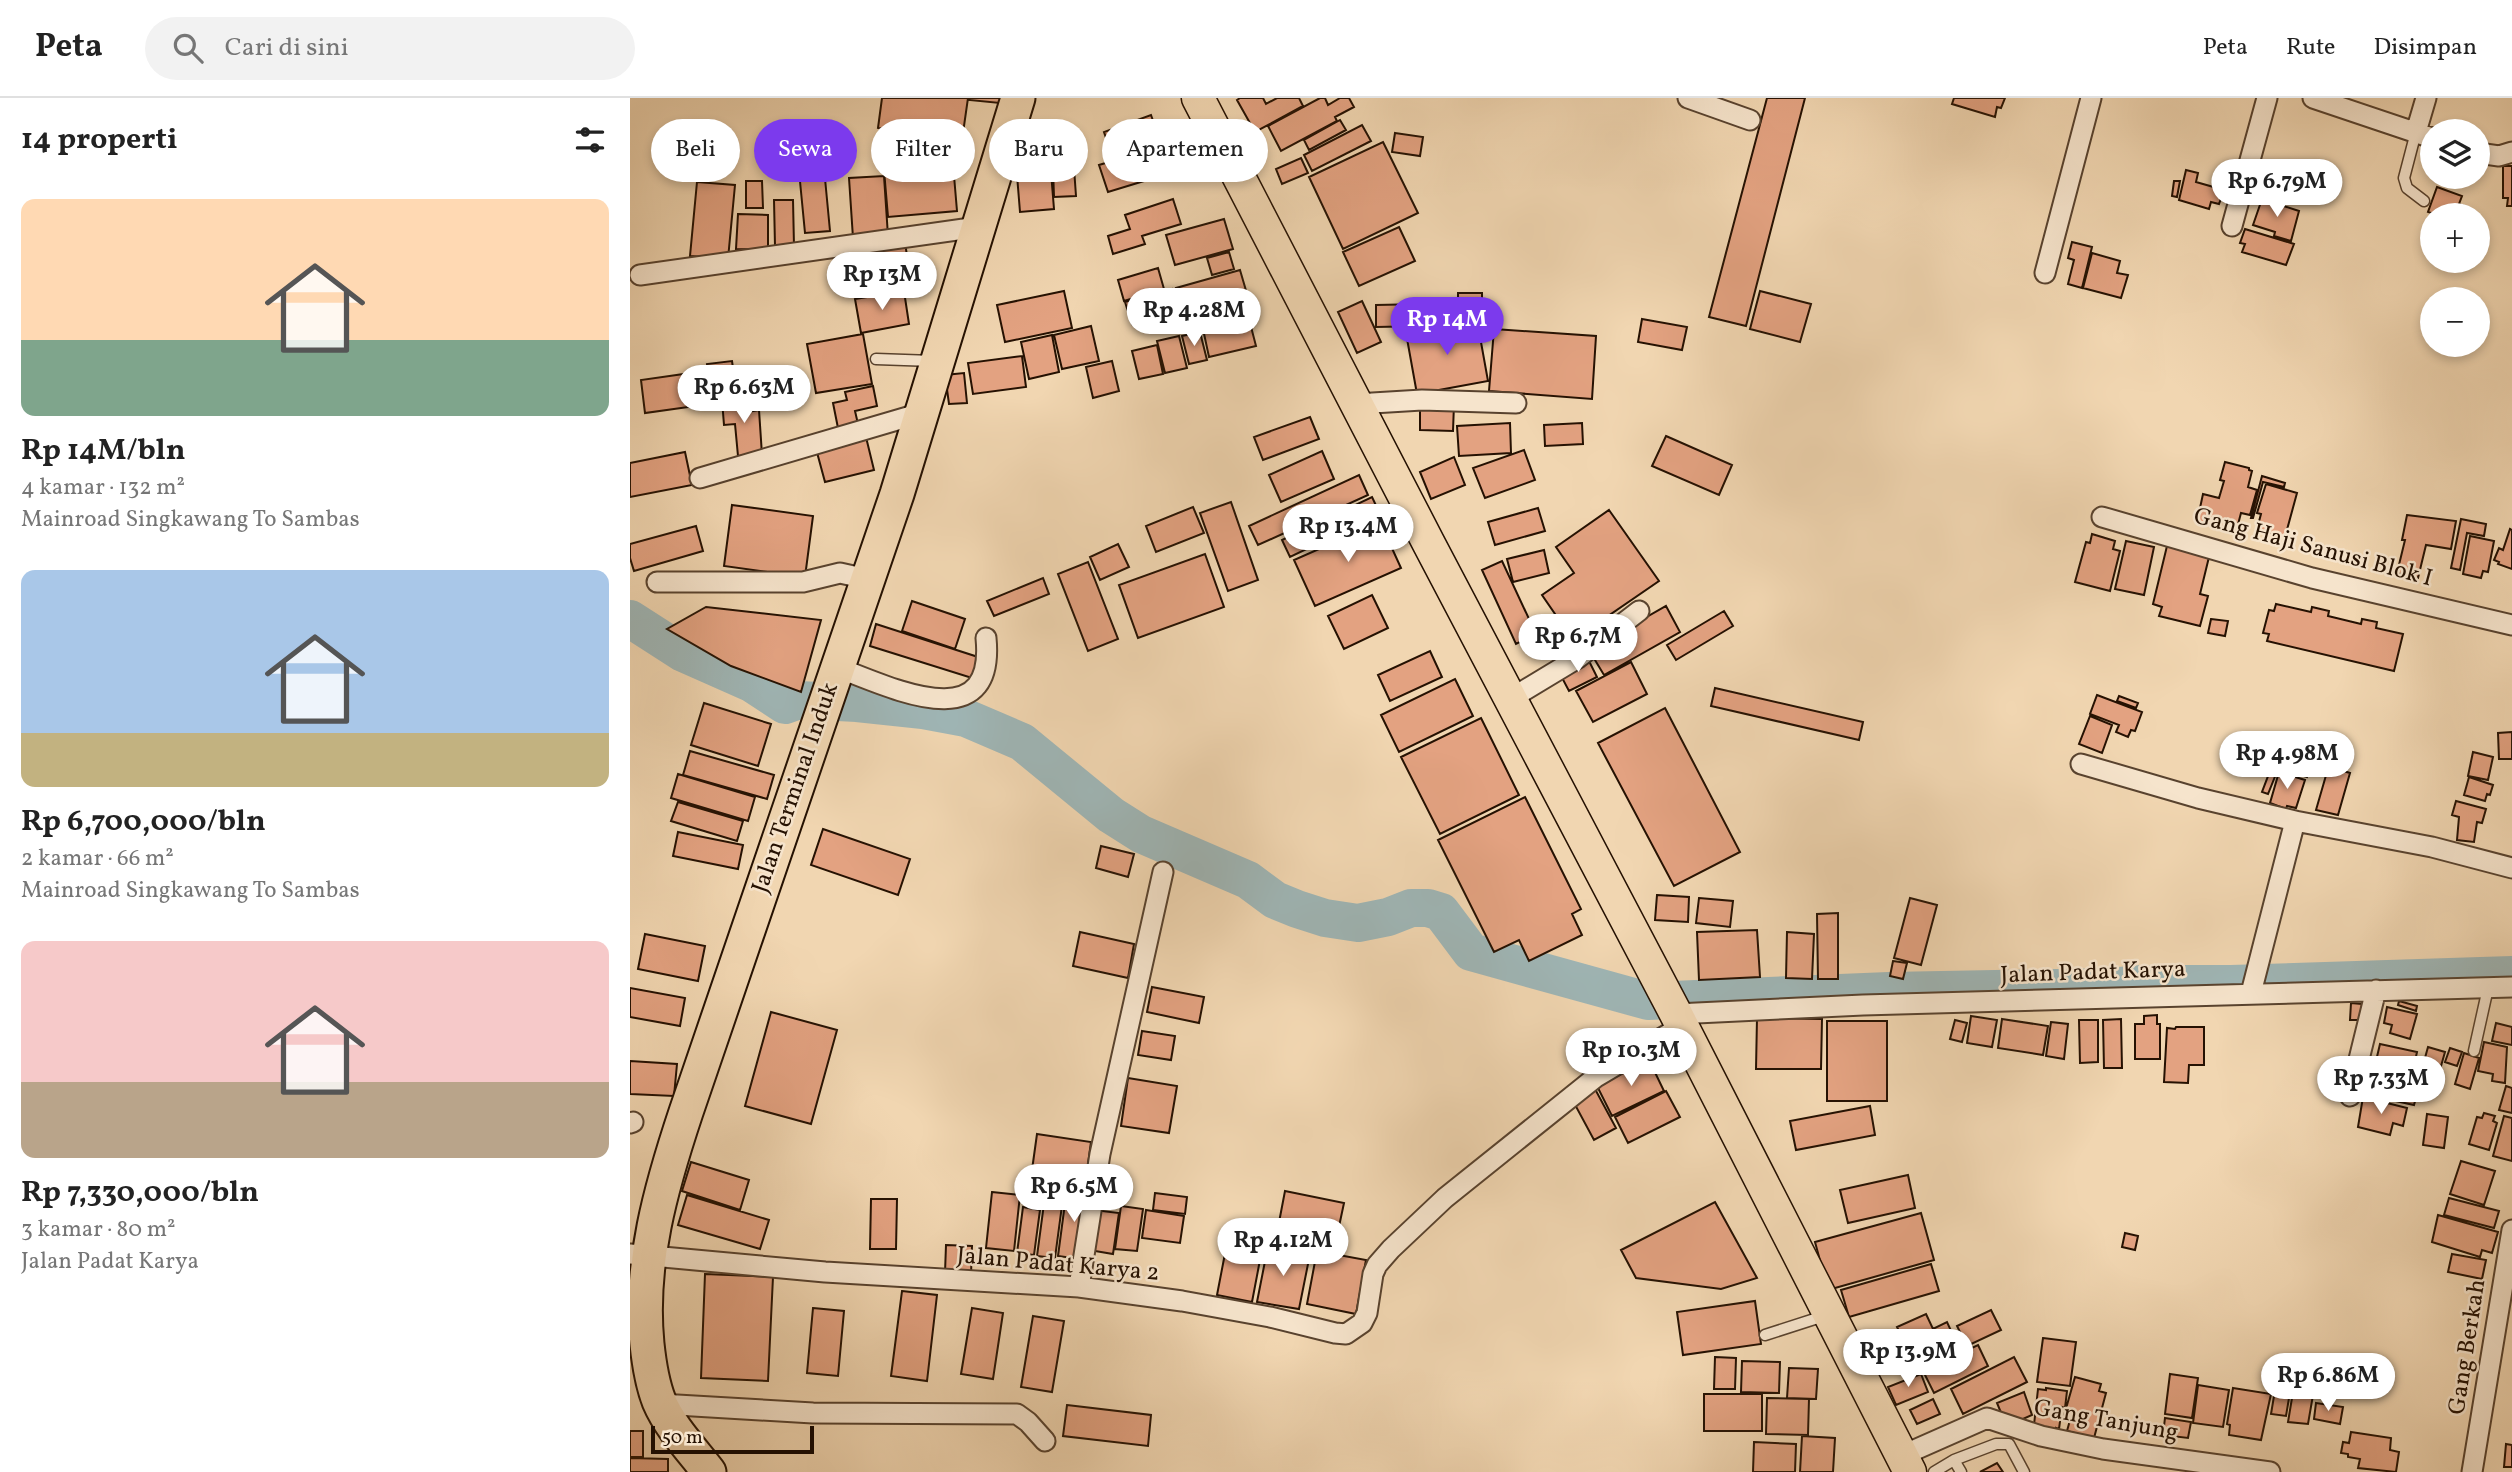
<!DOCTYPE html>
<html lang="id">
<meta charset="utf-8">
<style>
body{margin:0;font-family:Vollkorn,serif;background:#f2f2f2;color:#222;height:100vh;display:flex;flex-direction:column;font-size:26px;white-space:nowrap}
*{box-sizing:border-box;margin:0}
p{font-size:23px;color:#767676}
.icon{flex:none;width:38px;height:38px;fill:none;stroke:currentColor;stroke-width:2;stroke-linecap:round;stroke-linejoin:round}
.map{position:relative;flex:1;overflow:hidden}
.drawer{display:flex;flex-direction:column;background:#fff;width:630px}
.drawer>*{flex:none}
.guide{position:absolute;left:21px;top:21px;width:665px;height:63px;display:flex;gap:14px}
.fabs{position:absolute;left:1790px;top:21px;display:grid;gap:14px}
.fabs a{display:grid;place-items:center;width:70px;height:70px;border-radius:50%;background:#fff;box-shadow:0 4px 10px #0003;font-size:35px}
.scale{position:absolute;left:21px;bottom:18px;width:163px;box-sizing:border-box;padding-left:7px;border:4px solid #251102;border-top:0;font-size:19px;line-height:24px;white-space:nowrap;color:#251102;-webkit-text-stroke:5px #f6e4cc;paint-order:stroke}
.price{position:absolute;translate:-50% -60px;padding:0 16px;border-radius:24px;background:#fff;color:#222;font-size:23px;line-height:46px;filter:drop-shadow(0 2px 4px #0008)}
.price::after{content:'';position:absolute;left:50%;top:42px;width:21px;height:16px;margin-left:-10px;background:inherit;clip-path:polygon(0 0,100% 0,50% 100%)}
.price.on{background:#7c3aed;color:#fff}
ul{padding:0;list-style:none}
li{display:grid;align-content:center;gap:14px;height:371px;padding:0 21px}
li span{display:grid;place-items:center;height:217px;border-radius:14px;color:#555}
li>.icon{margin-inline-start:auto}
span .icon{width:126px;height:126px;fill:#fffc;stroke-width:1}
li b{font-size:30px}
h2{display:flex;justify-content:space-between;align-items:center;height:84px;padding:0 21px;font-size:30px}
.chip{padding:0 24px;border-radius:32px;background:#fff;box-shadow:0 4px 10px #0003;font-size:24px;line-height:63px}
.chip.on{background:#7c3aed;color:#fff}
header{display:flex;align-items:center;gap:42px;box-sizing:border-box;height:98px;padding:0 35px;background:#fff;border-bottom:2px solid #e0e0e0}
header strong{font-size:33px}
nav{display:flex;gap:38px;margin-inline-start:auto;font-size:24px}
.search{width:490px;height:63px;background:#f2f2f2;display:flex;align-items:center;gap:18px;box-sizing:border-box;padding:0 24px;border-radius:38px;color:#767676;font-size:26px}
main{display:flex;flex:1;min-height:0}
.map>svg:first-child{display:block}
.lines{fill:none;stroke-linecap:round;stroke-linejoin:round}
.river{stroke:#9fb6b6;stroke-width:38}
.building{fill:#e3a281;stroke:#251102;stroke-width:2}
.service-casing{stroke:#58422e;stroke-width:13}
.minor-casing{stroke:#58422e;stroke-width:23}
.primary-casing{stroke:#251102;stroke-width:35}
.trunk-casing{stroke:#251102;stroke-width:37}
.service{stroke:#f6e4cc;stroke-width:10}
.minor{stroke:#f6e4cc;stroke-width:19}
.primary{stroke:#f1d6b1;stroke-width:32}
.trunk{stroke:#f1d6b1;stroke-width:33}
.labels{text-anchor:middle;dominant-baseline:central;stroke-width:5;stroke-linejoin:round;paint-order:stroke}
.street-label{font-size:24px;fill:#251102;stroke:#f6e4cc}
</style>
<header>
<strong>Peta</strong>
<div class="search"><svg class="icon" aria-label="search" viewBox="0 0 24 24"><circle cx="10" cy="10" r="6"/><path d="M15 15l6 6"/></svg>Cari di sini</div>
<nav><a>Peta</a><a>Rute</a><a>Disimpan</a></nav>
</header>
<main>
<section class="drawer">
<h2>14 properti<svg class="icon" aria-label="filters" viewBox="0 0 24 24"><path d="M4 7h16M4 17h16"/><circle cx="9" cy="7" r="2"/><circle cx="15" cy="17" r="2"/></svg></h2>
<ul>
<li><span style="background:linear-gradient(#ffd9b3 65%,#7fa58c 0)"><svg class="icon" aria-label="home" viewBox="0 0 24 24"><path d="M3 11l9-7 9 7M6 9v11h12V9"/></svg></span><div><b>Rp 14M/bln</b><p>4 kamar · 132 m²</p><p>Mainroad Singkawang To Sambas</p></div></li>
<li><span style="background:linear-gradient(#a9c7e8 75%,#c2b280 0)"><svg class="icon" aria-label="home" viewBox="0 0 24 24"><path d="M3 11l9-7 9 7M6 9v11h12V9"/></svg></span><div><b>Rp 6,700,000/bln</b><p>2 kamar · 66 m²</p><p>Mainroad Singkawang To Sambas</p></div></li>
<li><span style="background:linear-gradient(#f6c9c9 65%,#b9a48a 0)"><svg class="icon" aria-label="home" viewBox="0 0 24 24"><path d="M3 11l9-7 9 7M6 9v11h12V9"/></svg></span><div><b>Rp 7,330,000/bln</b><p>3 kamar · 80 m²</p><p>Jalan Padat Karya</p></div></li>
</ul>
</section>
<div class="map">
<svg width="1882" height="1374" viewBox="0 0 1882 1374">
<rect width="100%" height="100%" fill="#f1d6b1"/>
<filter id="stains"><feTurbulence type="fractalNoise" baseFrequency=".00286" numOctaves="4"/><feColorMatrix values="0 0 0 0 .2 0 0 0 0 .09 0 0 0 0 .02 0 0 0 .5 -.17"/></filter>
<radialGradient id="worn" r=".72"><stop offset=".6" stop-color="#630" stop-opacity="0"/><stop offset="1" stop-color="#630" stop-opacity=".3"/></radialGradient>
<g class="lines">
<path class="river" d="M0,521l53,34 70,31 32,21 14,-5 58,3 66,7 43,8 56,24 89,73 30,19 107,46 27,20 22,9 28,9 33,5 30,-6 23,-9h17l13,4 30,40 177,49 241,-10 219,-4 35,-3h88l281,-9"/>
</g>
<path class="building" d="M252,0h86l-6,42 -84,-12z
M340,0h41l-1,6 -41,-4z
M610,0h23l3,6 11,-6h22l4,8 -48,26 -18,-32z
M690,0h5l3,7 12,-7h9l5,9 -19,10 2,4 -56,30 -13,-25z
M1137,0h38l-59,228 -37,-9z
M1324,0h51l-4,10 -4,-1 -2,10 -43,-13z
M521,17l9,26 -47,17 -9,-26z
M710,22l6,10 -37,20 -5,-10z
M732,27l9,16 -59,30 -8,-16z
M765,35l28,4 -3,19 -28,-4z
M429,38l1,28 -36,2 -1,-29z
M753,44l35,71 -75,36 -34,-72z
M529,49l8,27 -59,18 -9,-27z
M322,54l5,59 -69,6 -5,-59z
M671,60l7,15 -26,11 -6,-15z
M1873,68h9v40h-5l1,-8h-5z
M194,70l6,63 -25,2 -6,-62z
M444,70l2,28 -22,1 -1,-28z
M1556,72l12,3 -2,9 28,8 -5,14 -8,-2 -2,7 -30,-9z
M421,74l3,37 -34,3 -3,-37z
M254,78l4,60 -35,2 -4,-60z
M116,83h16l1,27h-17z
M1544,83h6l-3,16 -5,-1z
M67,84l38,3 -7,74 -38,-3z
M1807,89l25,9 -3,8 5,2 -4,9h-23l-9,-3z
M543,101l8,25 -39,12 3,8 -32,10 -5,-18 22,-7 -5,-14z
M1632,101l37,12 -8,30 -17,-5 1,-4 -22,-7z
M144,102h19l1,46h-19z
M108,116l30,1v35l-32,-1z
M594,121l9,30 -58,16 -9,-30z
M769,129l16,34 -56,25 -16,-34z
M1615,131l49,15 -8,21 -44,-13 3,-8 -5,-1z
M275,144l5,35 -66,9 -5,-35z
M1442,144l20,5 -10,41 -14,-4 6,-24 -6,-2z
M599,154l5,17 -22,6 -5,-17z
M1462,155l28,8 -3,12 11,2 -7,23 -38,-10z
M528,170l6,21 -40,12 -6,-21z
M610,172l12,41 -64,18 -12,-41z
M542,191l6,22 -46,13 -7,-22z
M274,193l5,33 -48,9 -6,-34z
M434,193l8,37 -67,14 -8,-37z
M1130,193l51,13 -11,38 -50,-13z
M828,195h24v24h-24z
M732,203l19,41 -24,11 -19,-41z
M794,206l1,22 -49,1v-22z
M619,221l7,27 -47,11 -6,-28z
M1012,221l45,8 -5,23 -44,-8z
M847,222l11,61 -71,13 -11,-61z
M461,228l8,35 -37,8 -8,-34z
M864,231l102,7 -4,63 -103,-8z
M570,234l7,28 -18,4 -7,-28z
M233,236l9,50 -56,9 -9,-49z
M422,237l7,37 -30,7 -8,-37z
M549,238l8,32 -22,5 -8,-32z
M527,247l6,29 -24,5 -7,-28z
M392,258l4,31 -53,7 -5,-31z
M102,263l5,36 -25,3 -5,-36z
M482,263l7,30 -26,7 -7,-31z
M75,273l5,33 -65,9 -4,-33z
M334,275l3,30 -18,1 -4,-29z
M243,288l4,20 -22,5 3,13 -20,4 -5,-25 14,-3 -2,-8z
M122,300l1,13 6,-1 3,45 -24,1 -3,-32 -11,1 -2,-25z
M790,305l34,1 -1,27 -33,-1z
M680,319l9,22 -56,21 -9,-23z
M880,325l1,30 -52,3 -2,-30z
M952,325l1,21 -38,2 -1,-21z
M235,335l9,37 -49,12 -10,-37z
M1036,338l66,29 -13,30 -67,-29z
M894,352l11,30 -50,18 -12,-30z
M692,353l12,28 -53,23 -12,-27z
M55,354l7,33 -62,12v-34z
M824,359l11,28 -34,14 -11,-27z
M1595,364l24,6v2l3,1 -4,16 9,3 -7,25 -9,-2 -5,19 -39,-10 6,-28 16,4 5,-17 -4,-1z
M729,377l9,20 -110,50 -9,-19z
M1632,378l23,7 -1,4 -21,-5 -10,36h-2z
M1636,386l31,9 -12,44 -28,-8 4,-15 -4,-1z
M742,399l8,17 -90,43 -8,-17z
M601,404l27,78 -30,11 -28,-78z
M102,407l81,11 -8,61 -81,-11z
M563,409l11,26 -48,19 -10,-26z
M908,410l7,23 -50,14 -7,-23z
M979,412l50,71 -86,59 -31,-45 32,-22 -18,-26z
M1777,417l49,6 -5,28 -25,-4 -8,33 -21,-5 8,-33h-3z
M1831,421l25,5 -2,12 -17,-3 -7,37 -9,-2z
M750,424l21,46 -86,38 -21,-46z
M66,428l7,25 -69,20 -4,-13v-14z
M1880,431l2,1v39l-14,-5 1,-2 -5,-2 5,-12 4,2z
M1462,436l23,7 -2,8 7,2 -10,40 -35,-9 11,-40 4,1z
M1840,438l24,5 -6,31 -5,-1 -2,7 -18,-4z
M1496,443l28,6 -10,48 -29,-6z
M488,446l11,23 -29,13 -10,-23z
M1537,448l42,11 -9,37 8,2 -8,30 -41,-10 3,-9 -9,-3z
M914,452l5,23 -36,9 -6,-23z
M575,456l19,53 -86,31 -19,-53z
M872,463l34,73 -20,10 -34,-74z
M458,464l30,77 -30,12 -30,-77z
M413,480l6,16 -55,22 -7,-15z
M742,497l16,33 -44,21 -16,-33z
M282,503l53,18 -10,30 -53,-18z
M1646,506l35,8 1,-5 17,4 -1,5 33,8 1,-5 15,3 -1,6 27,6 -9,37 -127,-30 2,-7 -6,-1 6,-23 5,1z
M1036,508l14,26 -76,43 -15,-25z
M76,509l115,13 -20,72 -70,-26 -64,-37z
M1094,513l9,15 -57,34 -9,-15z
M1581,521l17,2 -3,15 -17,-3z
M246,526l102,33 -6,21 -102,-32z
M800,553l12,26 -52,24 -12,-26z
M957,559l10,20 -28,14 -10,-19z
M1001,564l16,32 -54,28 -17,-31z
M825,581l18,37 -74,36 -18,-37z
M1085,590l148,34 -4,18 -148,-34z
M1467,597l45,17 -7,19 -4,-1 -3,7 -12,-5 3,-7 -29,-11z
M1489,598l19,7 -2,5 -19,-7z
M74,605l67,21 -13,42 -67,-21z
M1035,610l75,144 -66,34 -76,-143z
M1460,618l22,9 -10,28 -23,-9z
M851,620l38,77 -79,39 -39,-77z
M1882,634v27h-13l-1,-26z
M60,653l84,24 -7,24 -84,-24z
M1645,654l36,11 -4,14 -36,-11z
M1843,654l20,5 -5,23 -20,-4z
M1701,660l9,3 -3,8 13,4 -12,42 -22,-5z
M1640,673l6,3 -8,20 -6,-2z
M1649,674l26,8 -9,28 -9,-2 -1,3 -16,-6z
M48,676l77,23 -7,24 -77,-23z
M1839,679l24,8 -3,10 -3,-1 -2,7 -21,-6z
M895,699l56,112 -9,5 10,21 -53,26 -10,-21 -25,12 -56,-112z
M1826,703l30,8 -4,14 -5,-1 -3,20 -17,-2 2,-23 -7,-2z
M48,704l65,19 -6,20 -66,-20z
M193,731l87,30 -12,36 -87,-30z
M48,734l65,13 -5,24 -65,-13z
M471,748l33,8 -6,23 -32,-9z
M1027,797l32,2 -1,25 -33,-2z
M1069,800l34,3 -3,26 -34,-4z
M1280,800l27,7 -16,60 -27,-7z
M1208,815v66h-20l-1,-65z
M1127,832l3,47 -61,3 -2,-48z
M450,834l54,12 -6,34 -55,-12z
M1157,834l27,2 -2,45 -26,-1z
M15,836l60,12 -7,35 -60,-12z
M1263,863l14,2 -4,16 -13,-3z
M522,889l52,10 -5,26 -52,-11z
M0,890l55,10 -5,28 -50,-9z
M1769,903l18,5 -1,5 -18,-6z
M1721,905l11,1 -2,16h-10z
M1757,909l30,7 -7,25 -20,-6 2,-8 -8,-2z
M141,914l66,18 -26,94 -66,-18z
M1527,917v9h3v35h-25v-35h9v-8z
M1341,918l26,4 -5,27 -25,-4z
M1127,920l65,1 -1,50h-65z
M1372,921l46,7 -5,29 -45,-7z
M1491,921l1,49h-18l-1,-48z
M1325,922l12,3 -5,19 -12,-3z
M1449,922h19v42l-18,1z
M1197,923h60v80h-60z
M1421,924l17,2 -4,35 -18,-3z
M1866,925l16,4v18l-20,-4z
M1546,929h28v38h-15l-1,18 -24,-1 3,-54 8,1z
M512,933l33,5 -4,24 -33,-5z
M1854,944l23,5 -2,36 -13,-2 1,-7 -15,-3z
M1750,946l37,8 -4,18 -37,-9z
M1798,949l17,5 -8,28 -17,-4z
M1820,950l12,4 -5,14 -12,-4z
M1834,955l15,5 -9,31 -15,-5z
M1019,962l15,31 -52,25 -15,-30z
M0,963l47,3 -3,32 -44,-2z
M1743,974l47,11 -6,22 -46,-10z
M498,980l49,8 -8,47 -48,-7z
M1876,988l6,2v25l-13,-3z
M965,991l21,39 -22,12 -21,-39z
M1036,993l14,26 -52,26 -13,-26z
M1733,999l44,11 -4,18 -10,-3 -3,12 -32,-8z
M1240,1008l5,29 -79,15 -6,-29z
M1854,1015l11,3 -2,5 4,2 -8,27 -20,-6 8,-27 5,1z
M1797,1016l21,3 -4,31 -21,-3z
M1874,1018l8,2v43l-19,-5z
M407,1036l54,8 -5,37 -54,-9z
M1831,1063l34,10 -11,34 -34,-11z
M61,1064l58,18 -9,30 -58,-19z
M1278,1077l7,33 -67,15 -8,-33z
M437,1090l22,3 -9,68 -22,-3z
M655,1093l59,12 -10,47 -58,-12z
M362,1094l28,3 -6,56 -28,-3z
M525,1095l32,4 -2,17 -32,-4z
M57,1097l82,25 -9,29 -82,-24z
M415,1098l18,2 -8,60 -18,-2z
M1819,1100l50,13 -5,17 -50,-13z
M241,1101h26l-1,50h-26z
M1085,1104l42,76 -36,11 -85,-11 -15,-28z
M491,1108l22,3 -6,42 -22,-2z
M393,1109l17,3 -6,45 -17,-2z
M464,1112l25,3 -6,41 -24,-4z
M516,1112l38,6 -4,27 -38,-5z
M1291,1115l13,47 -106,30 -13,-48z
M1808,1117l60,17 -6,21 -10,-3 -2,7 -48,-15z
M1495,1135l13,3 -3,14 -13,-3z
M598,1140l35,6 -11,58 -35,-7z
M316,1147l26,1 -1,29 -26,-2z
M638,1148l42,8 -11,55 -42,-7z
M687,1153l49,9 -10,54 -49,-10z
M1822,1156l34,6 -4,19 -34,-7z
M1301,1166l8,27 -90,26 -8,-27z
M75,1176l68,3 -5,104 -67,-3z
M272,1193l35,4 -10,86 -36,-5z
M1125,1203l6,43 -78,11 -6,-43z
M183,1210l31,3 -6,65 -31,-3z
M342,1210l31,5 -10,66 -32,-5z
M1361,1212l10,20 -34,16 -10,-20z
M1296,1216l7,15 14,-7 12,26 -37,17 -1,-4 -7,3 -7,-15 6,-3 -1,-4 -6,3 -9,-18z
M403,1218l31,5 -12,71 -31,-5z
M1413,1240l33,4 -6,44 -33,-4z
M1348,1247l10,21 -54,27 -11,-22z
M1085,1259l21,1 -1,31h-21z
M1384,1259l13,25 -64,32 -12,-25z
M1112,1263l38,1 -1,31 -38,-1z
M1159,1270l29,1 -2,30 -29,-1z
M1291,1276l7,18 -32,13 -8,-18z
M1540,1276l28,4 -6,40 -27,-4z
M1445,1279l26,7 -2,7 7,2 -12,45 -27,-7 3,-11 -7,-1z
M1568,1287l31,5 -6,37 -30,-4z
M1416,1290l21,3 -2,17 -3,-1 -3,22 -3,-1v4l-22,-7 4,-36 8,1z
M1603,1290l38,6 -10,46 -32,-5 1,-10 -3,-1z
M1394,1294l8,23 -18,8 -10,-3 -7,-17z
M1663,1294l20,3 -5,29 -20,-2z
M1074,1296h58v37h-58z
M1644,1298l15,2 -3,18 -15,-2z
M1137,1300l42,1 -1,36 -42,-1z
M1303,1301l7,15 -23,10 -7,-14z
M1686,1305l27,4 -3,17 -26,-5z
M437,1307l84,10 -3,31 -85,-10z
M1535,1320l26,4 -3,16 -25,-3z
M0,1333h13v26h-13z
M1721,1334l40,6 -1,12 9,2 -3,20 -38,-4 2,-9 -12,-2v-3l-7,-1 2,-11 6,1z
M1172,1338l33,2 -2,34h-33z
M1124,1344l42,2 -1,28h-42z
M1876,1346l6,1v22h-8z
M0,1360l38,1v13h-38z
M1367,1365l6,9h-23z"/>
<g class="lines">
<g class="service-casing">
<path id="service" d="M1786,34l-12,46 3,10 17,13
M246,261l57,2
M1844,953l14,-63
M1135,1237l59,-19
M1324,1362l42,-16h13l15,28
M1304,1374l20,-12 7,12"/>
</g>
<g class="minor-casing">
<path id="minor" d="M1058,0l62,22
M1683,0l119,40
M1786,34l10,-34
M1848,55l21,3 13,-4
M1602,128l35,-128
M1415,175l46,-175
M10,177l338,-48
M726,306l66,-4 94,3
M70,380l221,-65
M1472,419l210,61 200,47
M27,484h146l37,-9 27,6
M206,569c52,19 160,74 150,-29
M880,601l68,-41 61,-47
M1451,666l117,34 97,23 137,26 80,21
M1621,895l44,-172
M1046,916l187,-9 649,-18
M1720,998l26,-106
M0,1025l3,-1
M0,1156l195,18 254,15 103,14 88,16 65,16 11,1 16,-11 5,-10 6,-39 4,-9 14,-16 54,-51 151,-121 86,-51
M449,1189l21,-133 63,-282
M30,1306l153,9 204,1 11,8 17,19
M1271,1358l86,-38 54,18 62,13 167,23
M1842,1374l40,-242"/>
</g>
<g class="primary-casing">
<path id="primary" d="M568,0l231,446 247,470 234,458"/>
</g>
<g class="trunk-casing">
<path id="trunk" d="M79,1374c-17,-22 -39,-45 -50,-71 -7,-18 -10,-38 -12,-57 -8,-80 14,-157 39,-232l211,-618 121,-396"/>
</g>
<use href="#service" class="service"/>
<use href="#minor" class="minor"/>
<use href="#primary" class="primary"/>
<use href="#trunk" class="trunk"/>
</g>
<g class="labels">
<g class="street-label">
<text transform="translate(1683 450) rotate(15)">Gang Haji Sanusi Blok I</text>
<text transform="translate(166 690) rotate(-71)">Jalan Terminal Induk</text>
<text transform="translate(1463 875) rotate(-2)">Jalan Padat Karya</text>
<text transform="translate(428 1167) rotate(5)">Jalan Padat Karya 2</text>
<text transform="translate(1838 1249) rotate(-81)">Gang Berkah</text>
<text transform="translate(1476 1323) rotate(10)">Gang Tanjung</text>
</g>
</g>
<rect width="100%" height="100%" filter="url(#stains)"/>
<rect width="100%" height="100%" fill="url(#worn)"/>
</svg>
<div class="fabs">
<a><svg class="icon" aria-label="layers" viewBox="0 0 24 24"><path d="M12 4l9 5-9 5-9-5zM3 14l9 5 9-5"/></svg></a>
<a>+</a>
<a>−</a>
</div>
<div class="scale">50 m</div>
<b class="price" style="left:1647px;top:121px">Rp 6.79M</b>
<b class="price" style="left:252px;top:214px">Rp 13M</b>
<b class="price" style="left:564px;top:250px">Rp 4.28M</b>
<b class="price on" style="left:817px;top:259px">Rp 14M</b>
<b class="price" style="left:114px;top:327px">Rp 6.63M</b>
<b class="price" style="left:718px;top:466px">Rp 13.4M</b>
<b class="price" style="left:948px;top:576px">Rp 6.7M</b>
<b class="price" style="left:1657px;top:693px">Rp 4.98M</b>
<b class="price" style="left:1001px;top:990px">Rp 10.3M</b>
<b class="price" style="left:1751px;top:1018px">Rp 7.33M</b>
<b class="price" style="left:444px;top:1126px">Rp 6.5M</b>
<b class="price" style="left:653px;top:1180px">Rp 4.12M</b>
<b class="price" style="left:1278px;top:1291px">Rp 13.9M</b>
<b class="price" style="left:1698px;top:1315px">Rp 6.86M</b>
<div class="guide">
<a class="chip">Beli</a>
<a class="chip on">Sewa</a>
<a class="chip">Filter</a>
<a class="chip">Baru</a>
<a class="chip">Apartemen</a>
</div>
</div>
</main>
